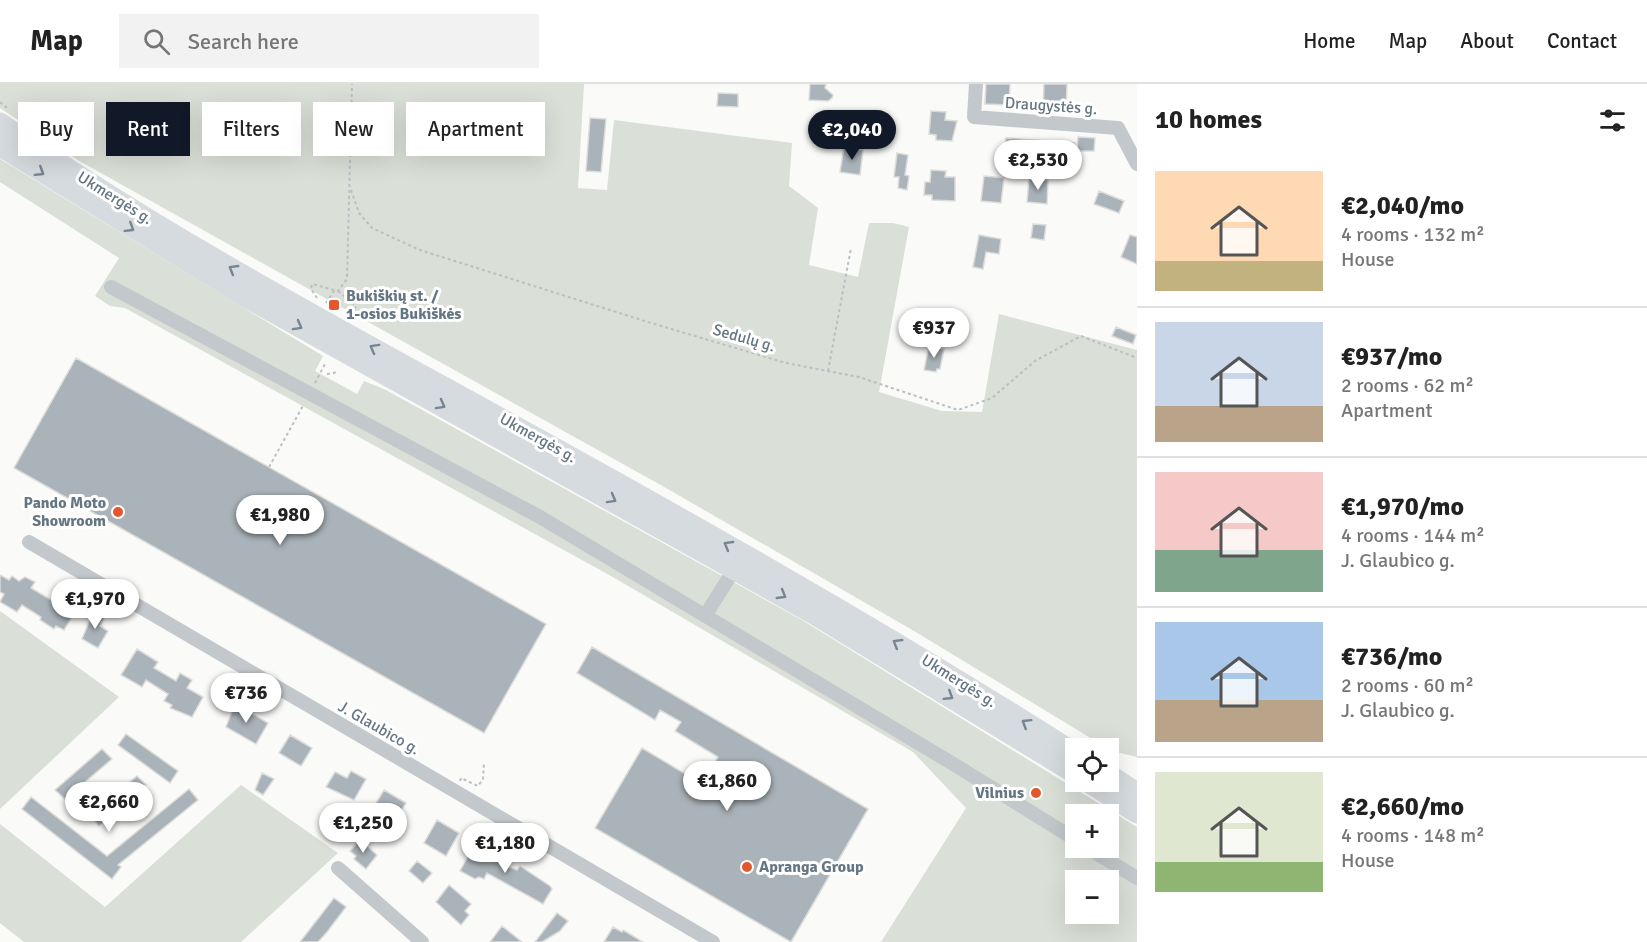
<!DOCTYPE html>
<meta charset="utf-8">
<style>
body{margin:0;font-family:Signika,sans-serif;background:#f2f2f2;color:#222;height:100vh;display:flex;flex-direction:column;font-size:22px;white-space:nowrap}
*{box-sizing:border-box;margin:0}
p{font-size:20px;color:#767676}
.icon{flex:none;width:33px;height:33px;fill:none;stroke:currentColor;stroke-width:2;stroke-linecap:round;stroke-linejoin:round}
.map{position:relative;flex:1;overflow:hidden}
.side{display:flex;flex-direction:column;background:#fff;width:510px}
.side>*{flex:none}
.hud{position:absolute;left:18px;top:18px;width:570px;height:54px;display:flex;gap:12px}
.buttons{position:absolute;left:1065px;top:654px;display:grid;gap:12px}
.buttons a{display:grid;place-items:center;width:54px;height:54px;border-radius:0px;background:#fff;box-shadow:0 6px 24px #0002;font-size:30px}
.price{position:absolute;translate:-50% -51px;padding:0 14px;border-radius:21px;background:#fff;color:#222;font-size:20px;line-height:39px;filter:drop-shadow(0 2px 3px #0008)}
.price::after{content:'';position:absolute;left:50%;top:36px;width:18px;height:14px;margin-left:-9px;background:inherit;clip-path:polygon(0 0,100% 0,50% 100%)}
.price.active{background:#111827;color:#fff}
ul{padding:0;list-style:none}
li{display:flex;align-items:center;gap:18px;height:150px;padding:0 18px}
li+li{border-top:2px solid #e0e0e0}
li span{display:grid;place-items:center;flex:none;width:168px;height:120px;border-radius:0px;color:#555}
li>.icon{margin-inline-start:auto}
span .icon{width:72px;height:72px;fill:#fffc;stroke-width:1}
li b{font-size:26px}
h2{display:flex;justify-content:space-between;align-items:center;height:72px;padding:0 18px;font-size:26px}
.tag{padding:0 21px;border-radius:0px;background:#fff;box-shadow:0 6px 24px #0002;font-size:21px;line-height:54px}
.tag.active{background:#111827;color:#fff}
header{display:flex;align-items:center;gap:36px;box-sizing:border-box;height:84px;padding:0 30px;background:#fff;border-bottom:2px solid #e0e0e0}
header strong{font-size:28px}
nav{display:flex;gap:33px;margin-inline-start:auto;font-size:21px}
.search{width:420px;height:54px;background:#f2f2f2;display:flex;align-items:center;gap:15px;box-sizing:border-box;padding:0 21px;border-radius:0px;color:#767676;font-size:22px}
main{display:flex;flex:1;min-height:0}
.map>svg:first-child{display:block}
.green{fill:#dadfd7;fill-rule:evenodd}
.building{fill:#aab3b9;stroke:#dcdcda;stroke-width:1.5}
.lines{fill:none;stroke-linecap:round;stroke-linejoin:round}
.path{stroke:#bbbfc2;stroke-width:2;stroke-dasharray:3 3;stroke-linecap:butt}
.minor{stroke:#c3c8cc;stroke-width:14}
.highway{stroke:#d6dbdf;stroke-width:21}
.oneway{stroke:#768591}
.poi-dot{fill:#e4572e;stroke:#fff;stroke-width:2}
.labels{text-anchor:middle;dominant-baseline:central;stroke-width:6;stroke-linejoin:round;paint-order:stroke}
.street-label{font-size:16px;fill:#657683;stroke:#fff}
.poi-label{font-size:16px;font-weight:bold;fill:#657683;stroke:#fff;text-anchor:start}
</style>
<header>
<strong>Map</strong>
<div class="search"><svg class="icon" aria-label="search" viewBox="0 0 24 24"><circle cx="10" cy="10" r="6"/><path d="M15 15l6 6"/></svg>Search here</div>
<nav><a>Home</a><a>Map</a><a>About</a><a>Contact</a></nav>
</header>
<main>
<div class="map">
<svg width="1137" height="858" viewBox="0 0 1137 858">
<rect width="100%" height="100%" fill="#fafaf8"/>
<path class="green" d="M0,0h584l-6,104 29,2 7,-70 178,23 -3,43 29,22 -9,57 49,12 11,-54h24l16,4 -30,165 63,19 40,1 17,-98 138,36v407l-25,-6 -198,-120 -248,-143 -585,-326 -81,-54z
M0,75l323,197 -8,15 42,23 7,-13 22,9 416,230 335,207v115h-256l85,-134 -53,-56 -302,-176 -486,-268 -15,-2 -15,-10 24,-38 -119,-76zM1076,730h32v34h-32zM1076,796h32v34h-32z
M0,527l119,86 -119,112z
M241,701l97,68 -97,89h-217l-24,-19v-99l105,83z"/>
<path class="building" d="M810,0h16l-1,4 8,7 -1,3 -4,3 -19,-1z
M986,0h24l-1,21 -24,-1z
M1044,0h23l-1,28 -23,-1z
M718,9l20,1v13l-21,-1z
M931,27l15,1 -1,8 12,1 -5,20 -16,-1v-5l-7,-1z
M590,34l16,1 -5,53 -15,-1z
M1078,53l17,1 -1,13h-17z
M1006,54l69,5 -1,12 -41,-2 -1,6 -28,-2z
M844,63l19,3 -3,25 -20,-3z
M897,69l11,2 -3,20 4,1 -2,14 -9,-2 1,-11h-5z
M931,86l15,1 -1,6h10v24l-23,-1v-5h-8l1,-13h5z
M984,92l20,2 -3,25 -20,-2z
M1029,95l19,1 -1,24 -20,-2z
M1099,107l25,10 -5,12 -25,-9z
M1033,140l13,1 -2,15 -13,-2z
M979,151l22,4 -2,15 -13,-2 -3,17 -10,-2z
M1130,151l7,2v27l-16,-7z
M1116,243l20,8 -3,9 -21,-8z
M929,262l15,3 -4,20h-3l-1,3 -12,-2z
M76,274l470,266 -62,109 -470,-265z
M0,491l9,5 3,-4 7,5 6,-4 10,5 -4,6 27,16 2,-3 8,5 -2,3 8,5 -10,16 -8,-4 -2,3 -14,-9 1,-3 -19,-12 -5,7 -17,-10 4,-8 -4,-2z
M94,526l11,6 -5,10 8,5 -10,17 -16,-9z
M592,563l276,162 -77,133 -196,-114 47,-80 60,36 16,-27 -43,-26 6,-9 -21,-12 -5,10 -78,-47z
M137,565l21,13 -4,6 22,13 4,-8 12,7 -5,8 16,9 -11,20 -22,-9 2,-3 -8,-4 4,-7 -22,-14 -4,7 -21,-12z
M235,620l33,19 -12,21 -30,-17z
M126,650l52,37 -8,12 -52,-38z
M290,651l22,13 -11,18 -22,-13z
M102,665l10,10 -47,40 -10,-9z
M351,687l15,8 -12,21 -28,-13 9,-15 12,6z
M262,689l12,6 -11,16 -8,-5z
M137,692l9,9 -47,41 -9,-10z
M189,705l9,11 -80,65 3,2 -9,12 -90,-70 9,-12 76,59z
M384,706l22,13 -11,18 -22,-13z
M437,736l22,13 -13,23 -22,-13z
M360,756l17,15 -11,14 -12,-10 2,-3 -6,-5z
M476,758l15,8 -3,5 21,12 8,3 3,-4 30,20 2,3 -9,15 -56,-31 -3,6 -5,-2 -4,2 -15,-8z
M417,777l15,12 -9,10 -14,-12z
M449,801l22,19 -6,7 4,4 -8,10 -25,-23z
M334,814l12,9 -19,25 -9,10h-18z
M557,829l11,8 -8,10 -18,11h-7z
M502,842l20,16h-32z
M613,843l9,5 1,-2 20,12h-39z"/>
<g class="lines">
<path class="path" d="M0,18l7,6
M351,106l8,23 13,15 48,22 231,73 135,40 73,14 99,33 34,-12 43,-37 46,-25 56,22
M338,207l18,15 -3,7
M317,214l-6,-9 1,-5 26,7 9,-12 5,-195
M326,219l8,-12
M828,287l23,-123
M327,290l11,-2
M315,299l11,-21
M269,383l35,-63
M1088,659l9,5
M460,697l1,-3 17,8 5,-7 1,-17"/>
<path class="minor" d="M976,0l-2,33 144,11 19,36
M111,203l429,230 415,248 121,75
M29,458l684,400
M705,532l30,-48
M1088,764l49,30
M338,784l84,74"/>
<path class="highway" d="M0,39c165,115 343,208 518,305 189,104 376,210 558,326
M0,62l246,151 568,317 262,160
M1108,690l29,19
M1088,698l49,31"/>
</g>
<defs><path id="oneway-chevron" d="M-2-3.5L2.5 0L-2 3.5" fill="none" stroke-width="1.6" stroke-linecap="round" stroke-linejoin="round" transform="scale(1.5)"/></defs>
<g class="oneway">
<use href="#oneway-chevron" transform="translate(40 88) rotate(32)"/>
<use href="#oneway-chevron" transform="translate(130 144) rotate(32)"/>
<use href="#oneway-chevron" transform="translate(233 185) rotate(-149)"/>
<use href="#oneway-chevron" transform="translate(298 242) rotate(29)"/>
<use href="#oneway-chevron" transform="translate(374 264) rotate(-151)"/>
<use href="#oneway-chevron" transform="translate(441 321) rotate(29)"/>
<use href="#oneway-chevron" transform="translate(612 415) rotate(29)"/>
<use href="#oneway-chevron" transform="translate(728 461) rotate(-150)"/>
<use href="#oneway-chevron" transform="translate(782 511) rotate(30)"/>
<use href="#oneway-chevron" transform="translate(897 559) rotate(-149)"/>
<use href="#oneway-chevron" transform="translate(949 612) rotate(32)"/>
<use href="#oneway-chevron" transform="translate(1026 639) rotate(-148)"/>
</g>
<g class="poi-dot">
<rect x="328" y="215" width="12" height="12" rx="3"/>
<circle cx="118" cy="428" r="6"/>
<circle cx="1036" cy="709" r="6"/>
<circle cx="747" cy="783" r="6"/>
</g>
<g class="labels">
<g class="street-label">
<text transform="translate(1051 22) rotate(4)">Draugystės g.</text>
<text transform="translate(115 114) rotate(32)">Ukmergės g.</text>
<text transform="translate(744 254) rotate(16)">Sedulų g.</text>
<text transform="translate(538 354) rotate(29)">Ukmergės g.</text>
<text transform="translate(959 597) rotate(32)">Ukmergės g.</text>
<text transform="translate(379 644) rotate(30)">J. Glaubico g.</text>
</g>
<g class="poi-label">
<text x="346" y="212">Bukiškių st. /<tspan x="346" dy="18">1-osios Bukiškės</tspan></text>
<text x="106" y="419" text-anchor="end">Pando Moto<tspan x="106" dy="18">Showroom</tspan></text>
<text x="1024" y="709" text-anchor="end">Vilnius</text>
<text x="759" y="783">Apranga Group</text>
</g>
</g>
</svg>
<div class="buttons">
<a><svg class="icon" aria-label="locate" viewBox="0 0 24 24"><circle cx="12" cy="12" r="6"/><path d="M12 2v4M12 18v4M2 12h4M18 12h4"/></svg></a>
<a>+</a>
<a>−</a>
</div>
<b class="price active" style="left:852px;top:77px">€2,040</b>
<b class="price" style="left:1038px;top:107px">€2,530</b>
<b class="price" style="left:934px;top:275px">€937</b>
<b class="price" style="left:280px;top:462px">€1,980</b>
<b class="price" style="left:95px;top:546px">€1,970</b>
<b class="price" style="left:246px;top:640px">€736</b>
<b class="price" style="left:727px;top:728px">€1,860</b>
<b class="price" style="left:109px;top:749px">€2,660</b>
<b class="price" style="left:363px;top:770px">€1,250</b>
<b class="price" style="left:505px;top:790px">€1,180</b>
<div class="hud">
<a class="tag">Buy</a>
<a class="tag active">Rent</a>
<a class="tag">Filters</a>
<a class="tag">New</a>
<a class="tag">Apartment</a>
</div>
</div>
<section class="side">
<h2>10 homes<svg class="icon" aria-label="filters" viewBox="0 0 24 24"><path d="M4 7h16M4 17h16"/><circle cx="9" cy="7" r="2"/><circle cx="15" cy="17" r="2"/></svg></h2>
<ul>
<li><span style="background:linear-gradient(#ffd9b3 75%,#c2b280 0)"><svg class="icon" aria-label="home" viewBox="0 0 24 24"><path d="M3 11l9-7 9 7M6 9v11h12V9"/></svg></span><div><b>€2,040/mo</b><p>4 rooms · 132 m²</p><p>House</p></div></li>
<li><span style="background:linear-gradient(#c9d6e8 70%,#b9a48a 0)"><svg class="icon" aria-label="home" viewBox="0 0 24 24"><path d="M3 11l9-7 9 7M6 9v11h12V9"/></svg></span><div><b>€937/mo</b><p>2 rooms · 62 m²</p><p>Apartment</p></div></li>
<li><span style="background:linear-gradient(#f6c9c9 65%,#7fa58c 0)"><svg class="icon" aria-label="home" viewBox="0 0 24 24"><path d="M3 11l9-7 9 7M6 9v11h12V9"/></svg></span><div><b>€1,970/mo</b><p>4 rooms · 144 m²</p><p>J. Glaubico g.</p></div></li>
<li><span style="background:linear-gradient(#a9c7e8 65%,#b9a48a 0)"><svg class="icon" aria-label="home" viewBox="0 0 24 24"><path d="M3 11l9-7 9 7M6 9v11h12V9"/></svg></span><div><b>€736/mo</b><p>2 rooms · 60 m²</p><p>J. Glaubico g.</p></div></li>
<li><span style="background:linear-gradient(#dfe7d0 75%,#8fb573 0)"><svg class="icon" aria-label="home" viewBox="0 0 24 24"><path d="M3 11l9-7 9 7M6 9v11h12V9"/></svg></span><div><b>€2,660/mo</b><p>4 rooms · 148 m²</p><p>House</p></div></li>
</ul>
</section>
</main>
